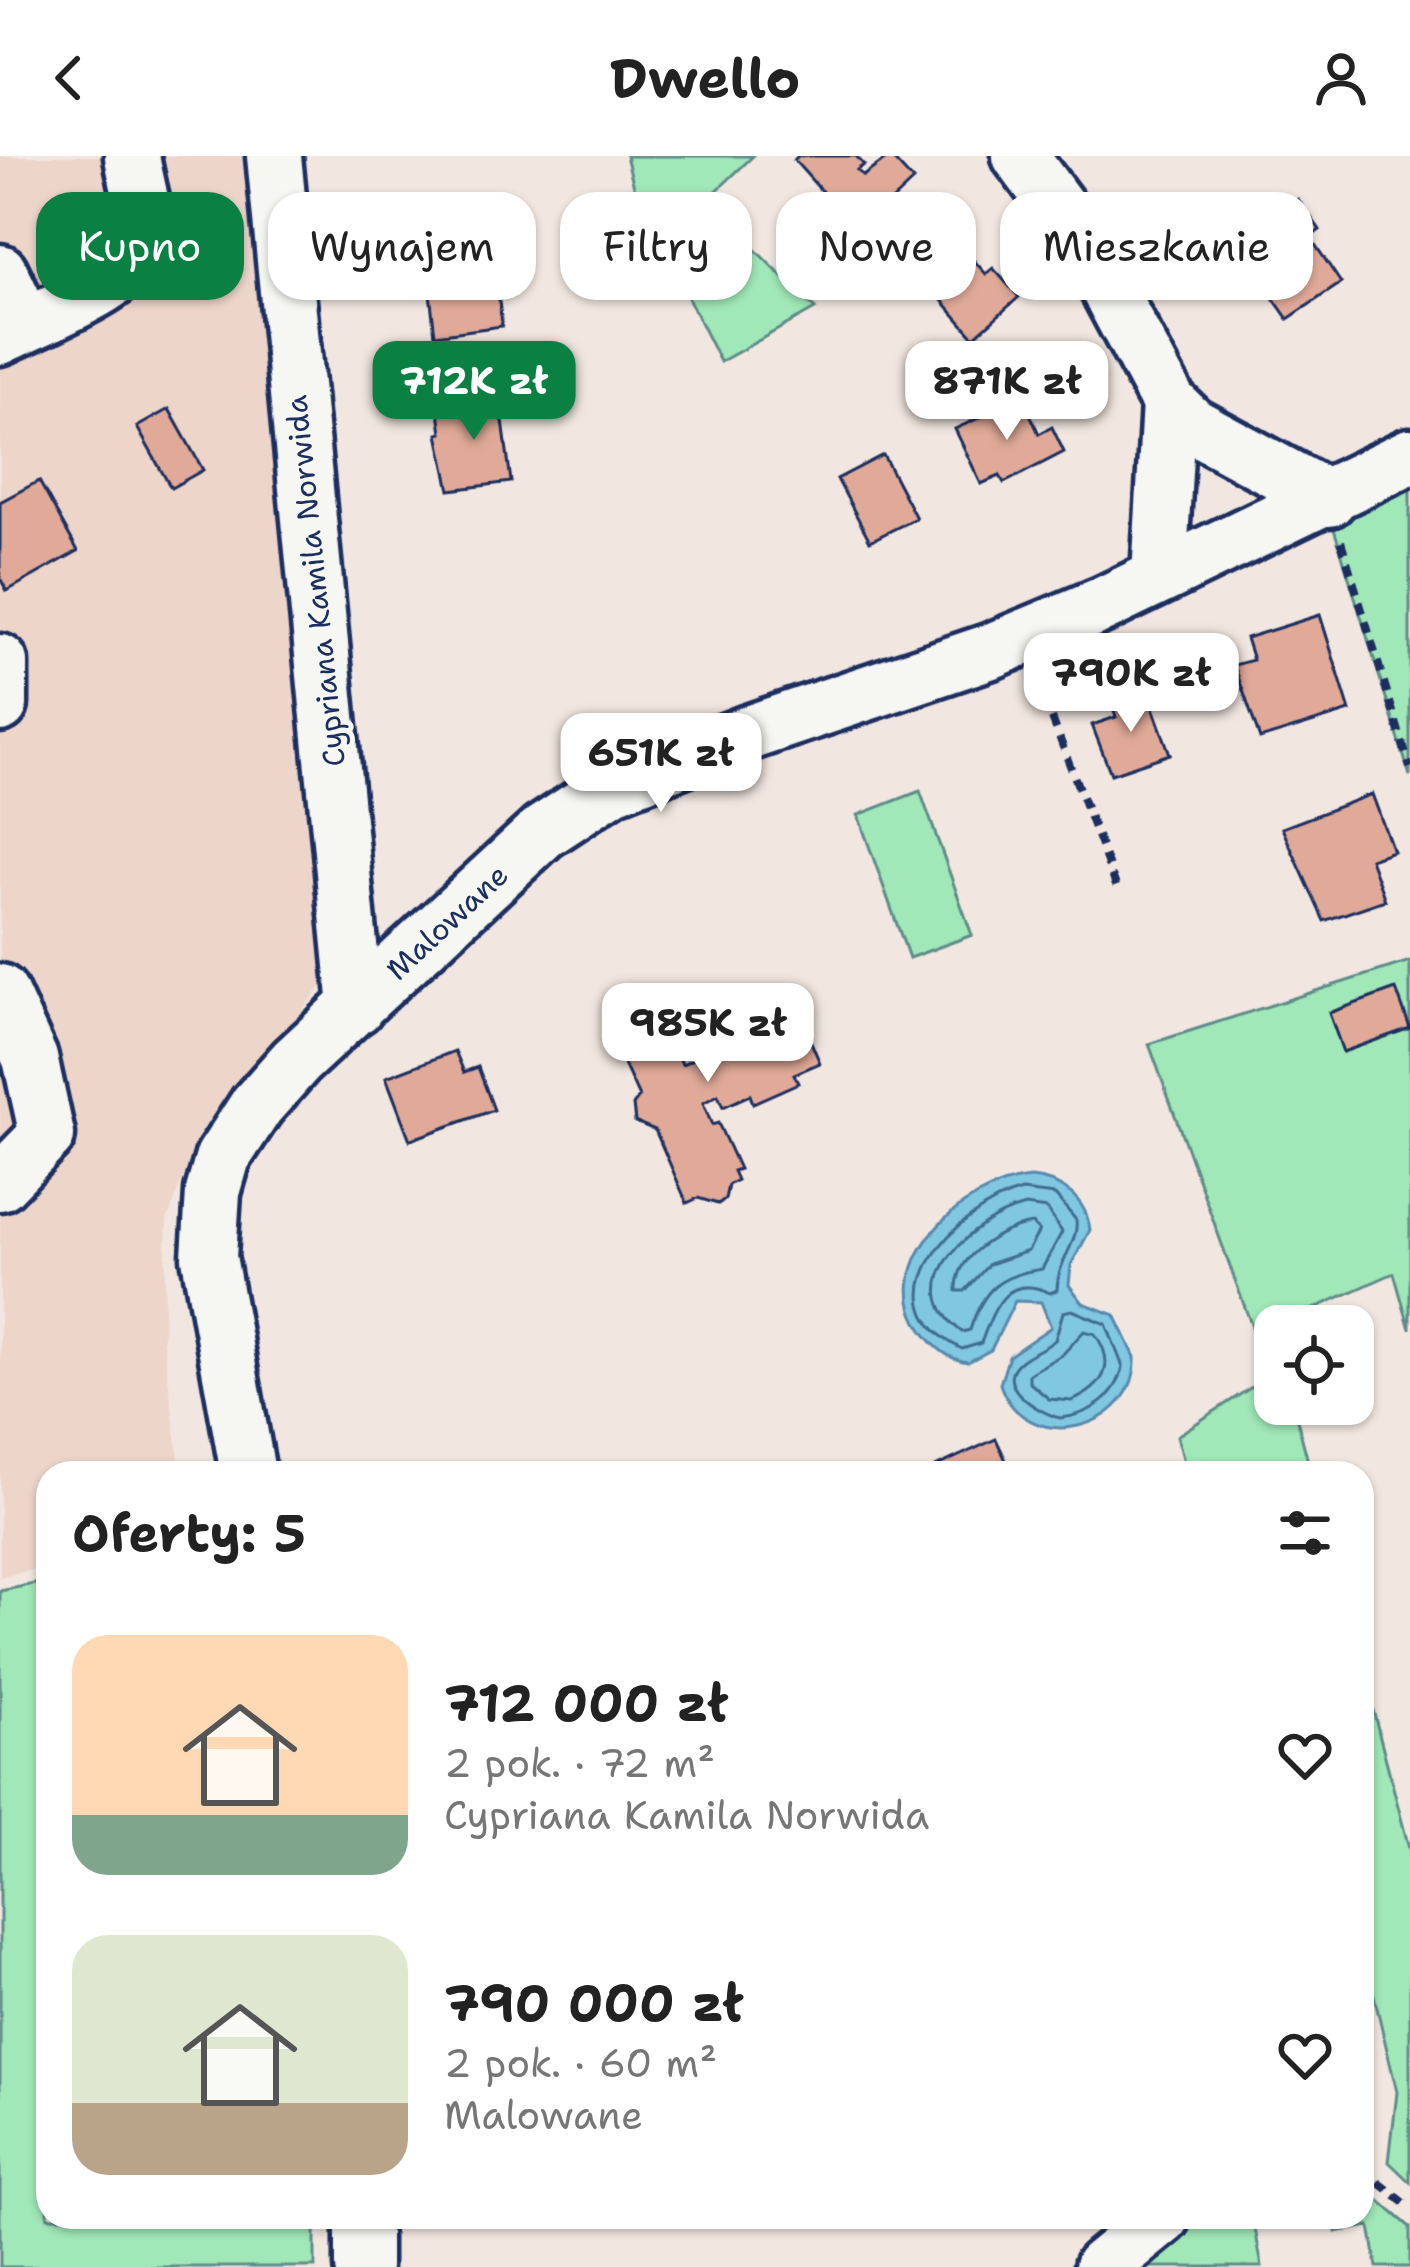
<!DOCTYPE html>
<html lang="pl">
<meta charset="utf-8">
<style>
body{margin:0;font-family:"Shantell Sans",sans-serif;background:#f6f6f6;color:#222;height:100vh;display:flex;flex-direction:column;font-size:45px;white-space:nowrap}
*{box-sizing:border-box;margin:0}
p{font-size:39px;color:#767676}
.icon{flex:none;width:66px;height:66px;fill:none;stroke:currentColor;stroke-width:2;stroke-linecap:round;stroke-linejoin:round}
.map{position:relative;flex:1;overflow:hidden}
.panel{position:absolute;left:36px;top:1305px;width:1338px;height:768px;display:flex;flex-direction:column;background:#fff;border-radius:36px;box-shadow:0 3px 9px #0004}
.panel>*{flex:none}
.top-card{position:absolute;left:36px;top:36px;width:1338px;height:108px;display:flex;gap:24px}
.controls{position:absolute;left:1254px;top:1149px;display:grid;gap:24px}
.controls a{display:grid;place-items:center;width:120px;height:120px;border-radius:24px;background:#fff;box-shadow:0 3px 9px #0004;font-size:60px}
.price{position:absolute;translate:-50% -102px;padding:0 27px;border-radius:24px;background:#fff;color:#222;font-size:39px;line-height:78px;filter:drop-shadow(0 3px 6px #0008)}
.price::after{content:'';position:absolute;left:50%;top:72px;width:36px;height:27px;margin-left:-18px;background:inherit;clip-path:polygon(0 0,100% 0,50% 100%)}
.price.on{background:#0b8043;color:#fff}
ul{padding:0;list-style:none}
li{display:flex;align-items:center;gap:36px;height:300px;padding:0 36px}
li span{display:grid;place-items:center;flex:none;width:336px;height:240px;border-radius:36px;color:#555}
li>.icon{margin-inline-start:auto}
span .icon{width:144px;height:144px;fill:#fffc;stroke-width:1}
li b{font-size:51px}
h2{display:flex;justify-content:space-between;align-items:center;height:144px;padding:0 36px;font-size:51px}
.pill{padding:0 42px;border-radius:36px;background:#fff;box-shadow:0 3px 9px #0004;font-size:42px;line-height:108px}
.pill.on{background:#0b8043;color:#fff}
header{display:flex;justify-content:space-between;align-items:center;height:156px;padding:0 36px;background:#fff;font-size:54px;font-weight:700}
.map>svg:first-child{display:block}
.built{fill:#edd5ca}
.green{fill:#a0e8b7;stroke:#5e8c8a;stroke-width:3}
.water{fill:#80c7e1;stroke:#588aad;stroke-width:3}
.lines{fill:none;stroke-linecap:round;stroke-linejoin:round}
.shore{stroke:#436c92;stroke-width:3}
.building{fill:#e1aa98;stroke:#1b2f5e;stroke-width:3}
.minor-casing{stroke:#1b2f5e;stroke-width:63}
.path{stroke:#1b2f5e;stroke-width:8;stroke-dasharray:12 9;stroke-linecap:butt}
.minor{stroke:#f6f6f2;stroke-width:54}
.labels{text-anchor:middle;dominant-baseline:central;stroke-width:10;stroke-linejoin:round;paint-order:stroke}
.street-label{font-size:30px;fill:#1b2f5e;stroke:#f6f6f2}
</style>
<header><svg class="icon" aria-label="back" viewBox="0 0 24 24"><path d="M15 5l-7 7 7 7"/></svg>Dwello<svg class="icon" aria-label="person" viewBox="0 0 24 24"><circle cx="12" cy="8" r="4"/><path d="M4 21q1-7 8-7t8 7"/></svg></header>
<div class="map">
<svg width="1410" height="2111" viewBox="0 0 1410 2111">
<rect width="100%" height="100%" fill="#f2e7e0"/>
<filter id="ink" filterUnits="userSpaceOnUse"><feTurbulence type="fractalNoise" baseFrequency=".00833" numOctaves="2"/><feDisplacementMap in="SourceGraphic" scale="24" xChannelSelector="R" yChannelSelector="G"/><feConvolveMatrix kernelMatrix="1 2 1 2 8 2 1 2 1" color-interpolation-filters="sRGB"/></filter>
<g filter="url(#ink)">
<path class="built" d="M0,0h255l76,820 -130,154 -34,91 -4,120 18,132h-133v94l-48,10z"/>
<path class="green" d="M626,0h127l-47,45 109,108 -95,53 -84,-168z
M1410,323v297l-79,-257z
M920,635l52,144 -63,23 -51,-143z
M1410,805v368l-16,-56 -139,62 -106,-291z
M1270,1219l5,3v26h18l18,69h-124l-10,-37z
M48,1425v636h267v50h-315v-676z
M1362,1512l48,184v330l-21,-20 8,-70 -35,-147z
M1363,2031l47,40v40h-33l-7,-41 -34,6 -3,-15h29z
M1206,2061h47l9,50h-124z"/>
<path class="water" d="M1031,1022c31,3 55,20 59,52l-19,35 -2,20 14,18 32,12 20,42c3,74 -110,101 -135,27l9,-28 42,-29 -10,-25 -26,-1 -24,49 -23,12c-16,-2 -28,-10 -39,-23 -61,-69 32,-156 102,-161z"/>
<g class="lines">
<path class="shore" d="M1022,1035l33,4 21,25c3,23 -19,41 -19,70l-7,3c-44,-21 -56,15 -69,50l-19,6c-96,-47 -6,-141 60,-158z
M1025,1050l22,3 15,23 -20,37c-42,6 -59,19 -72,61l-8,2c-64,-48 11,-113 63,-126z
M1032,1068l7,7 -11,20 -39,13 -24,27h-8c-2,-36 43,-62 75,-67z
M1072,1154l34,14 17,43c-7,30 -32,48 -63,51 -20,-5 -71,-34 -38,-58 10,-8 23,-11 33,-20l8,-28z
M1084,1175l11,3c22,31 9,53 -23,67l-23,-2 -20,-17v-8l34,-20z"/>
</g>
<path class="building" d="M798,0h58l8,9 -7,5 6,6 27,-20 23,25 -62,58 -38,-33 12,-11 -31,-35z
M1298,43l22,31 -10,7 31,46 -53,36 -19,-27 7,-5 -12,-19 -17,12 -22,-32z
M1261,46l10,15 -42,28 -10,-14z
M949,77l37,41 7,-6 26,29 -45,40 -62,-71z
M494,103l8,67 -67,9 -8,-67z
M475,239l25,3 11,84 -61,8 -12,-56 4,-1 -4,-27z
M1023,242l16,36 13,-7 12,25 -60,31 -4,-7 -19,8 -26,-55z
M169,253l34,61 -32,18 -34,-61z
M883,299l33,63 -46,23 -33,-62z
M39,325l39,70 -71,40 -7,-13v-76z
M1320,459l30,96 -90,28 -26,-74 19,-5 -7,-22z
M1148,538l22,60 -59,20 -19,-49 24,-8 -4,-11z
M1372,638l21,57 -23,8 15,41 -61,21 -42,-93z
M1396,833l14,39 -67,24 -14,-39z
M791,840l29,67 -26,11 4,9 -45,20 -3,-8 -27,12 -5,-12 -15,8 9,22 6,-2 21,46 -6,2 4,9 -9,5 -3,14 -7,5 -20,-6 -11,5 -32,-73 -20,-8 -2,-17 6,-8 -33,-72 49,-22 27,61 19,-8 -7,-15z
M455,895l9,21 14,-5 16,43 -84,30 -24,-63z
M996,1283l16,34h-90z"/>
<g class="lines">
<g class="minor-casing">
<path id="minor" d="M274,0l82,851
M1020,0l62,84 87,163 23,22 137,74
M0,116l25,52
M0,181c35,-18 140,-56 145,-97 2,-25 -9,-58 -13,-84
M1159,420l10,-173
M0,506v42
M0,836l30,66 17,77 -47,48
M248,1317l-39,-216 4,-65 10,-35 34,-52 39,-44 247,-229 70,-46 135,-53 243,-82 113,-47 306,-148
M363,2061v50
M1102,2111l61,-50"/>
</g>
<path class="path" d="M1341,385l69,227
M1037,523l81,212
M1362,2013l48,38"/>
<use href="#minor" class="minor"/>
</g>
</g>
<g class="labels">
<g class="street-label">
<text transform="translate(315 425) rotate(-96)">Cypriana Kamila Norwida</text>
<text transform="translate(447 766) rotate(-43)">Malowane</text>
</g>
</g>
</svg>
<div class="controls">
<a><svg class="icon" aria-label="locate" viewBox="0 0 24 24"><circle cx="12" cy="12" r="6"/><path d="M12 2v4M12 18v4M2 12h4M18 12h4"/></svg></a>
</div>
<b class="price on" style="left:474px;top:287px">712K zł</b>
<b class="price" style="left:1007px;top:287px">871K zł</b>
<b class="price" style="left:1131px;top:579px">790K zł</b>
<b class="price" style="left:661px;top:659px">651K zł</b>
<b class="price" style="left:708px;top:929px">985K zł</b>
<div class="top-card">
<a class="pill on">Kupno</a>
<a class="pill">Wynajem</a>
<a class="pill">Filtry</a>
<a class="pill">Nowe</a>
<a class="pill">Mieszkanie</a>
</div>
<section class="panel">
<h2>Oferty: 5<svg class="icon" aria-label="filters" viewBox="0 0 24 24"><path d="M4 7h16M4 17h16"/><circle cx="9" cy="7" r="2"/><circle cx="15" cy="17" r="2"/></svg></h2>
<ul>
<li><span style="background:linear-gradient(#ffd9b3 75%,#7fa58c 0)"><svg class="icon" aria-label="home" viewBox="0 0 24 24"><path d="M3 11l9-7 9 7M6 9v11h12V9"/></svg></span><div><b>712 000 zł</b><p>2 pok. · 72 m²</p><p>Cypriana Kamila Norwida</p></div><svg class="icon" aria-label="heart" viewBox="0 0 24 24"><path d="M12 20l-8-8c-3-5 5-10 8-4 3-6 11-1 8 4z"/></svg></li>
<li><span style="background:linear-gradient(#dfe7d0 70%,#b9a48a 0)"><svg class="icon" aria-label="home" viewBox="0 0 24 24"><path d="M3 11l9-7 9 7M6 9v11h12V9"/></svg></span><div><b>790 000 zł</b><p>2 pok. · 60 m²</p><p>Malowane</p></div><svg class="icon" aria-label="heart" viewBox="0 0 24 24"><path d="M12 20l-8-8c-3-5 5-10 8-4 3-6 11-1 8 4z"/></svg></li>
</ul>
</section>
</div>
